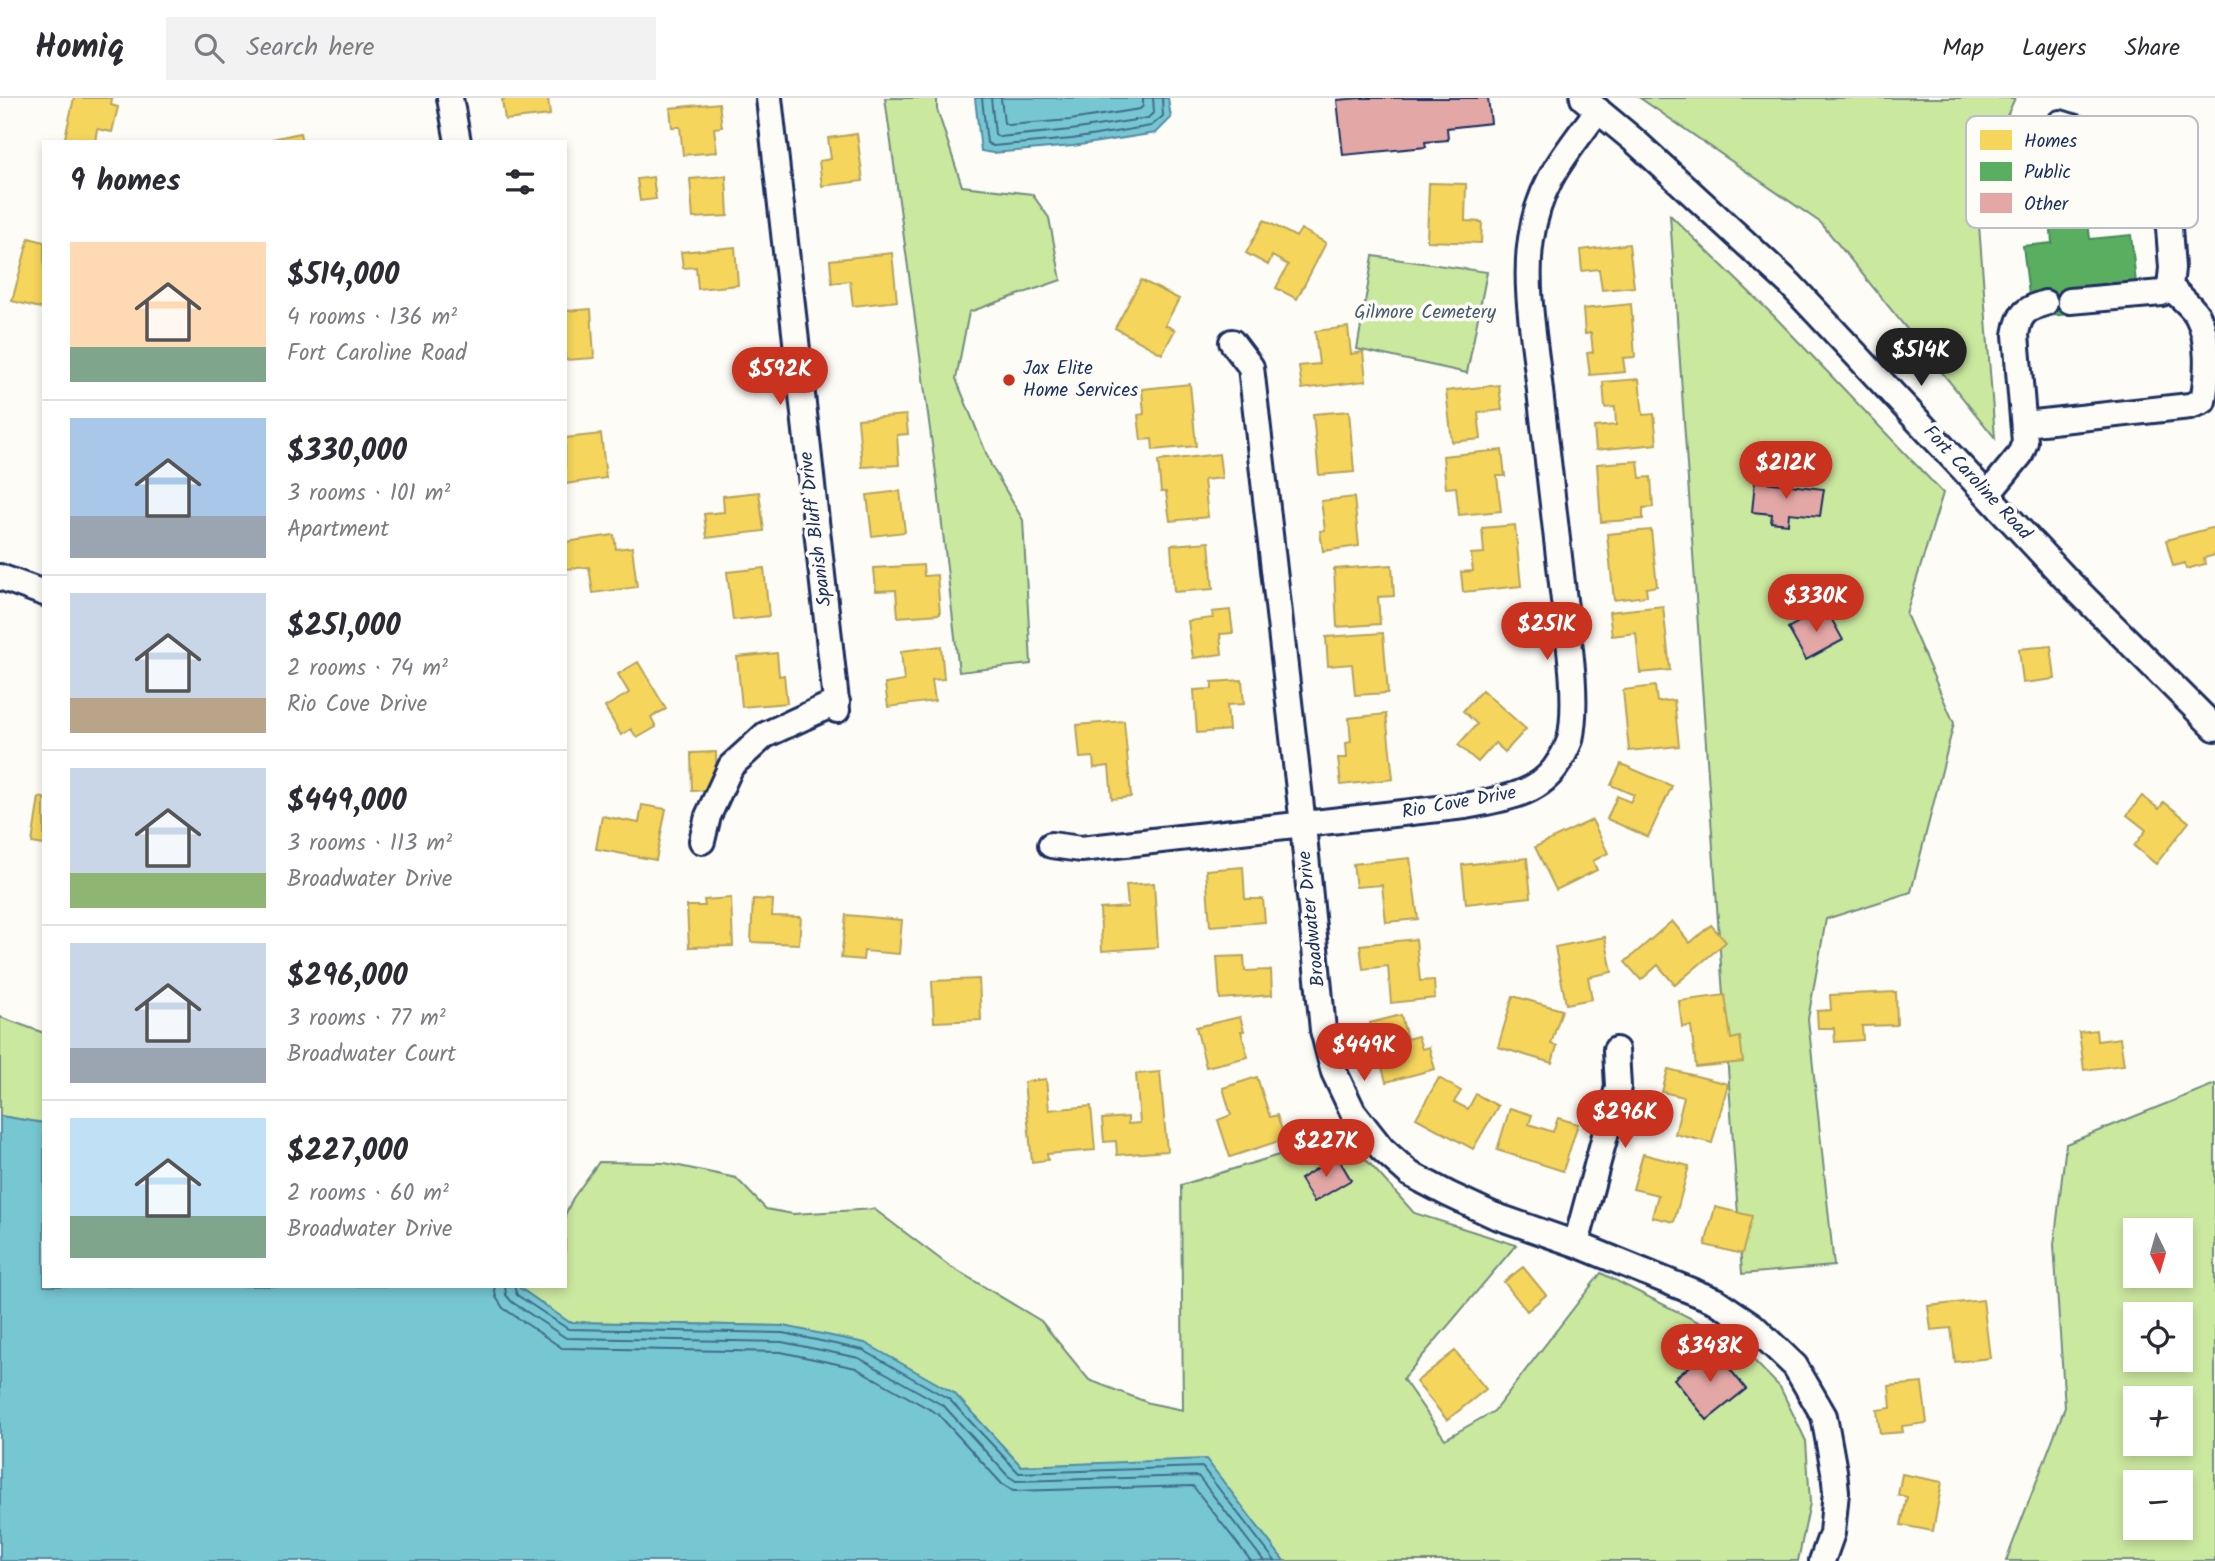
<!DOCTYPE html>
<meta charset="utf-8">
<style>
body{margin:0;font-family:Kalam,sans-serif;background:#f2f2f3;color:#2b2b33;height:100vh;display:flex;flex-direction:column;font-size:26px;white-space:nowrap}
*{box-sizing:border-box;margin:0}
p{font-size:23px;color:#7c7c81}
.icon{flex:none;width:38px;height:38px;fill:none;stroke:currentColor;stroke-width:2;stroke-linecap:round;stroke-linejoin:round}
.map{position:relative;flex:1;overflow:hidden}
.side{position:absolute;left:42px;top:42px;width:525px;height:1148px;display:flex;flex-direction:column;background:#fff;border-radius:0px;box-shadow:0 4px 10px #0003}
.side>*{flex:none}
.needle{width:46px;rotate:175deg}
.fabs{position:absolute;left:2123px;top:1120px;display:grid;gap:14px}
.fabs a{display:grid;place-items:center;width:70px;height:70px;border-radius:0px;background:#fff;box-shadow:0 4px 10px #0003;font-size:35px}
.price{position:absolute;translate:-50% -60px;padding:0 16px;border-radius:24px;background:#c8321e;color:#fff;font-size:23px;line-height:46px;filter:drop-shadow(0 2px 4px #0008)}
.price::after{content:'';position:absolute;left:50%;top:42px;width:21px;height:16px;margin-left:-10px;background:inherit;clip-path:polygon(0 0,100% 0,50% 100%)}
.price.selected{background:#222;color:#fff}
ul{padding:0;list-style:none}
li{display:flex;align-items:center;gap:21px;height:175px;padding:0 28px}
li+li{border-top:2px solid #e1e1e2}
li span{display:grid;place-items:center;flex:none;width:196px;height:140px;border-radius:0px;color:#555}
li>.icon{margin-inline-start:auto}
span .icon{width:84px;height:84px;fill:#fffc;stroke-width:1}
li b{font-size:30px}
h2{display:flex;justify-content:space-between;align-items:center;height:84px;padding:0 28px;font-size:30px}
header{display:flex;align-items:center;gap:42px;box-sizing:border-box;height:98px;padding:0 35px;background:#fff;border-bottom:2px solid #e1e1e2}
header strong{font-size:33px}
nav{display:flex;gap:38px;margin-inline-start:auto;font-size:24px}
.search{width:490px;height:63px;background:#f2f2f3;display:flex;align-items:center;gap:18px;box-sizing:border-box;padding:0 24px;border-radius:0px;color:#7c7c81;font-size:26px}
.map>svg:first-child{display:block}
.green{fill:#cbe89f;stroke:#738c7e;stroke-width:2;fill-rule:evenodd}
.water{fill:#77c7d2;stroke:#528aa4;stroke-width:2}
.homes{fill:#f6d55c;stroke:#b4a35d;stroke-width:2}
.public{fill:#5aae61;stroke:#478860;stroke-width:2}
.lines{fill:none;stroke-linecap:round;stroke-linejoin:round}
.shore{stroke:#406c8c;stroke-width:2}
.building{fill:#e3a8a6;stroke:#1b2f5e;stroke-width:2}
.minor-casing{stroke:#1b2f5e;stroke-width:30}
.minor{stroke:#fdfcf7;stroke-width:24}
.poi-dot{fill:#c8321e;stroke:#fdfcf7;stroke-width:2.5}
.labels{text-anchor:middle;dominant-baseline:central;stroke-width:7;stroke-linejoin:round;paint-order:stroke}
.park-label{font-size:19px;fill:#475d6e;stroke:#fdfcf7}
.poi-label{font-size:19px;fill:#1b2f5e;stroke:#fdfcf7;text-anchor:start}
.street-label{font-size:19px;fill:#1b2f5e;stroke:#fdfcf7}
.key{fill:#fdfcf7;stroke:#b9bec9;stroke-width:2}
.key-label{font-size:19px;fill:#1b2f5e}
</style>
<header>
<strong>Homiq</strong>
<div class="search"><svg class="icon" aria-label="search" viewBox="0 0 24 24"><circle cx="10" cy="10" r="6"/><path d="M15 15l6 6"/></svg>Search here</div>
<nav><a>Map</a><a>Layers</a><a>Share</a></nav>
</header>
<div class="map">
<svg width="2215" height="1463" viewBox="0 0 2215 1463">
<rect width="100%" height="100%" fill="#fdfcf7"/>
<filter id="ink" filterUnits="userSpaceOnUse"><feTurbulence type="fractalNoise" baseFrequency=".0143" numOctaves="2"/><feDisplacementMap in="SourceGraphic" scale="14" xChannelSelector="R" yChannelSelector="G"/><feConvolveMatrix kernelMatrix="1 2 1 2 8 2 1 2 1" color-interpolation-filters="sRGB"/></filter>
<g filter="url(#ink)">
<path class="green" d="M885,0h52v11l25,77 70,8 17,24 12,62 -92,32 -13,67 35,86 32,55 8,144 -72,8 -22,-191z
M1640,0h375l-39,87 19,253 -174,-215z
M1670,117l105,102 168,176 -37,121 48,109 -43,169 -85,27 -18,100 26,247 -92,8z
M1373,158l114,16 -20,101 -110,-24z
M0,919l44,16v90l-44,-7z
M2215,986v477h-209l59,-154 -11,-162 12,-101zM2180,1132v46h-45v-46zM2135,1216h45v46h-45zM2180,1300v46h-45v-46zM2180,1384v46h-45v-46z
M1344,1037l70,78 102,32 -113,134 42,60 49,-28 107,-138 133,67 46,47 26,54 4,62 -12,58h-514l-78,-101 -185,6 -67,-73 -170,-67 -216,-4 -51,-36h48v-71l8,-17 26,-36 66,1 71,15 30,31 27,5 81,-5 74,56 93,56 48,59 60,23 34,7 -2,-225z"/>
<path class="water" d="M975,0h193l3,20 -15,15 -83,13 -80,7 -12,-2z
M0,1018l44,7v163h473l52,36 215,4 81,17 89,50 67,73 185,-7 78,102h-1284z"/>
<path class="homes" d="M74,0h38l-1,7 7,2 -6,25 -15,-3 -2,13h-31z
M508,0h40l2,17 -45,5 -3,-20z
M719,5l3,24 -8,1 3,24 -34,3 -3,-28h-8l-2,-19z
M300,35l2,9h-30v-3z
M857,36l6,47 -41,5 -3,-25 12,-2 -3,-21z
M726,78l2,40 -35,2 -3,-39z
M653,79l3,22 -16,2 -3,-22z
M1429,85l37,1 -1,37 17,1 -1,21 -54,-2z
M1264,122l32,17 5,-8 25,14 -29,56 -21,-11 12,-23 -16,-9 -4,9 -22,-12z
M29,140l15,4v67l-32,-8z
M1629,146l5,43 -32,3 -3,-21 -17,2 -2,-21z
M735,149l3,38 -40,4 -2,-22 -13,1 -2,-16z
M892,155l5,48 -44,5 -3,-25 -18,2 -2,-23z
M1141,182l38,19 -14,26 10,5 -13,24 -47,-26z
M1631,206l4,53 -12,1 2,14 -35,3 -3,-22 6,-1 -2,-19 -6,1 -2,-25z
M591,211l3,49 -29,2v-49z
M1348,229l3,27 12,-2 3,29 -64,8 -3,-23 20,-2 -4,-33z
M1639,281l4,36 11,-1 3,30 -61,6 -2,-23 22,-2 -1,-18 -10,1 -2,-26z
M1190,286l6,62 -43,4 -1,-11 -11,1 -3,-25 6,-1 -2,-25z
M1499,287l3,25 -24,3 3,26 -29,3 -6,-51z
M1349,313l5,61 -35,3 -6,-61z
M906,317l2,19 -11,1 2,30 -37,2 -4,-48z
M601,336l5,44 -41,6v-46z
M1502,352l3,26h-8l4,35 -42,4 -3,-28 -10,1 -3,-32z
M1219,356l3,24 -18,2 4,37 -38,4 -4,-29h-5l-3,-31z
M1638,363l2,17 11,-1 2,30 -10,1v11l-42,3 -4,-58z
M900,393l5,41 -33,4 -5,-41z
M759,394l5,39 -57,7 -3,-24 20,-2 -1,-16z
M1354,399l5,49 -36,5 -3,-20 5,-1 -4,-29z
M1515,427l6,61 -58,6 -2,-20 12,-1 -2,-17 13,-1 -2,-25z
M2215,429v28l-11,3 1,6 -19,5 -1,-6 -12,3 -7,-26z
M1651,432l6,56 -11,2 1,8 -33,4 -7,-66z
M614,437l2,14 16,-2 5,40 -44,6 -4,-26 -24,2v-27z
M1209,444l4,47 -39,3 -3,-47z
M923,467l1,11 13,-1 3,39 -42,3 -2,-27 -20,1 -2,-23z
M1392,467l2,31 -16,1 2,27 -43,3 -3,-58z
M764,470l5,48 -36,4 -6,-48z
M1663,508l7,64 -30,3 -4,-40 -24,3 -3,-24z
M1230,512l3,23 -13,1 2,20 -29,4 -5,-37 25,-3 -1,-6z
M1383,535l5,60 -33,2 -3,-31 -24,2 -2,-29z
M941,548l3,33 -12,1 3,21 -47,6 -3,-23 19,-3 -3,-30z
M2051,548l4,33 -32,4 -4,-34z
M777,555l2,23 5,-1 3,28 -45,4 -5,-50z
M638,564l28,47 -15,8 5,10 -19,11 -6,-9 -10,6 -16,-28 24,-14 -11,-19z
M1242,582l2,24 -17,1 2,25 -32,3 -3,-43 18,-1v-7z
M1655,588l2,16 17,-2 5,46 -50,5 -6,-61z
M1482,592l44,39 -21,23 -10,-9 -17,19 -20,-17 19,-21 -14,-13z
M1386,616l7,65 -52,6 -3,-27h9l-1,-15 5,-1 -2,-24z
M1124,623l7,76 -19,2 -3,-33 -15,2 -1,-11 -13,1 -3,-33z
M716,654l1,38 -25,1 -1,-38z
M1621,666l51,22 -24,51 -41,-18 10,-23 13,6 4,-7 -23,-10z
M2142,698l17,13 5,-7 25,20 -33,42 -22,-18 12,-16 -19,-15z
M39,699l5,1v47l-12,-2z
M642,707l24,4 -10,51 -60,-11 6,-33 37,7z
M1592,722l16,33 -15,8 4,9 -41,20 -21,-43z
M1410,760l8,61 -32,3 -4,-37 -26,2 -3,-23z
M1527,760l4,39 -65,7 -4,-39z
M1243,769l2,32h18l2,23 -55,4 -4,-56z
M1154,785l4,64 -56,4 -2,-42 28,-2 -2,-22z
M731,800l2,48 -44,1 -2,-41h18l-1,-6z
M753,801l20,1 -1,16 29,1 -2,27 -48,-2z
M846,817l56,5 -3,34 -35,-3 -1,9 -22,-2z
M1672,823l18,22 21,-18 15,17 -51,43 -17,-20 -17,15 -16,-18z
M1605,839l7,35 -24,5 4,22 -26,5 -11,-57z
M1416,841l4,42 14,-1 1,18 -44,5 -3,-37 -25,3 -3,-24z
M1244,858l1,15 26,-1 1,25 -52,4 -3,-42z
M979,881l2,41 -47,2 -2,-41z
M1896,894l1,33 -35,1 1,14 -28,2 -1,-14h-16l-1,-17 14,-1 -1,-15z
M1725,897l6,44 9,-2 3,25 -47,5 -5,-41 -9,1 -3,-26z
M1513,898l49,14 -11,34 6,2 -5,17 -54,-16z
M1401,917l6,24 11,-3 4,13 7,-2 6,22 -49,13 -16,-59z
M1240,919l4,14h-3l7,26 -42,10 -10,-40z
M2096,932l1,11 23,-3 4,27 -40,5 -5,-38z
M1668,971l60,15 -16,59 -37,-9 9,-37 -22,-5z
M1160,974l7,79 -50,4 -1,-14 -12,1 -2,-23 26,-2v7l12,-1 -4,-49z
M1257,979l13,40 7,-2 8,24 -55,18 -12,-37 13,-5 -8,-27z
M1439,980l22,13 -7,11 14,7 8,-15 22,12 -25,43 -57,-31z
M1046,981l3,31 42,-4 4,44 -48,4 1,6 -16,2 -8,-80z
M1510,1010l22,7 -3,9 24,8 5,-14 20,6 -15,47 -66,-21z
M1643,1056l46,12 -15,56 -22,-5 6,-22 -25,-6z
M1715,1109l37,9 -10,38 -37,-9z
M1523,1169l23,28 -19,16 -23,-29z
M1983,1202l7,58 -35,4 -4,-34 -20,2 -3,-24z
M1455,1253l31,38 -39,31 -31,-38z
M1922,1285l5,40 -25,3 1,6 -23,2 -3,-24 14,-2 -2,-22z
M1902,1376l40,8 -9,49 -32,-6 6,-28 -9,-2z"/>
<path class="public" d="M2086,105l4,36 41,-4 5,48 -67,7 3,24 -26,2 -2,-23 -15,2 -6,-49 29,-3 -3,-36z"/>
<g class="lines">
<path class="shore" d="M982,0l5,45 6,3 79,-7 79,-13 12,-10 -1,-18
M991,0l4,36 4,3 72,-7 77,-12 6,-6 -1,-14
M1001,0l3,25 4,2 62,-5 70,-11 3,-3v-8
M494,1188l2,11 7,11 59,40 219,4 75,16 82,46 64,70 11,7 180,-5 58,75
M505,1188l1,9 6,7 54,36 216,4 77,16 85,48 64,70 8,5 182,-5 66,85
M514,1188l3,9 51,34 215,4 80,17 86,49 70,74 183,-6 73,94"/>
</g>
<path class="building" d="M1361,0h127l3,25 -44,5 1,12 -23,2 1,5 -83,8 -6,-55z
M1755,383l69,8 -4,27 -31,-3 -1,11 -17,-2 1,-8 -20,-2z
M1825,509l18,33 -37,20 -18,-32z
M1337,1058l14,24 -37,22 -14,-23z
M1713,1250l33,41 -39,31 -33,-41z"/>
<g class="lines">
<g class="minor-casing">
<path id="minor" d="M450,0l8,44
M769,0l68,612
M1583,0l53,44 154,142 276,295 149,149
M2060,25l91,29 13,8 8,108 -2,19 -8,6 -92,8
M1232,244l19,25 52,458 20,205 11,42 19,40 29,37 28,25 38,20 45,21 83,29 140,57 37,25 42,40 29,50 10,55 2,21 -4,41 -10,28
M2024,326l166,-18 13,-5c5,-26 7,-63 -6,-86 -6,-10 -19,-20 -27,-28
M1988,396l32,-39 5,-13 -9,-107c3,-21 9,-26 29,-32
M0,479l44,16
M702,743l6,-25 23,-50 34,-31 72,-33
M1051,747l30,4 384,-43c32,-6 70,-10 90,-38 5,-7 12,-20 15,-28 9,-40 -2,-106 -7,-148 -8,-70 -16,-140 -24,-210 -5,-45 -15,-98 -8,-143 8,-57 35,-85 67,-129
M1576,1146l42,-157 -2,-37"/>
</g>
<use href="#minor" class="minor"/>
</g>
</g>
<circle class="poi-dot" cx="1009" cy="282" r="7"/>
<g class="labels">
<g class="park-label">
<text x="1425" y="215">Gilmore Cemetery</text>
</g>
<g class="poi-label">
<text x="1023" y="271">Jax Elite<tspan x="1023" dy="22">Home Services</tspan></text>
</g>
<g class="street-label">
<text transform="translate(1977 385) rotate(47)">Fort Caroline Road</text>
<text transform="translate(816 431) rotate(-97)">Spanish Bluff Drive</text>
<text transform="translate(1459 705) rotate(-10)">Rio Cove Drive</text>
<text transform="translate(1312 821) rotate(-96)">Broadwater Drive</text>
</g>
</g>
<rect x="1966" y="18" width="232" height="112" rx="10" class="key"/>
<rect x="1980" y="32" width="32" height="20" fill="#f6d55c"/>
<rect x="1980" y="64" width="32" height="19" fill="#5aae61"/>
<rect x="1980" y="95" width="32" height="20" fill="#e3a8a6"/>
<g class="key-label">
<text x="2024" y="49">Homes</text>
<text x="2024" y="80">Public</text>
<text x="2024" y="112">Other</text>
</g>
</svg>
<div class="fabs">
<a><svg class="needle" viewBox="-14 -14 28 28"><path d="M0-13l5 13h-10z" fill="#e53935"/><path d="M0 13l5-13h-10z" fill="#7c7c81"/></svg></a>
<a><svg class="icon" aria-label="locate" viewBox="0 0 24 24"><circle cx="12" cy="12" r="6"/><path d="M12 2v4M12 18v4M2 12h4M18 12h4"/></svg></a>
<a>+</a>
<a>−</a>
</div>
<b class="price selected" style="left:1921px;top:290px">$514K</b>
<b class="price" style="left:780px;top:309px">$592K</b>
<b class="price" style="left:1786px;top:403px">$212K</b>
<b class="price" style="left:1816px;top:536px">$330K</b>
<b class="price" style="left:1547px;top:564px">$251K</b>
<b class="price" style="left:1364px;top:985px">$449K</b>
<b class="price" style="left:1625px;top:1052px">$296K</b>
<b class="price" style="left:1326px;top:1081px">$227K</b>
<b class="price" style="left:1710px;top:1286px">$348K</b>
<section class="side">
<h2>9 homes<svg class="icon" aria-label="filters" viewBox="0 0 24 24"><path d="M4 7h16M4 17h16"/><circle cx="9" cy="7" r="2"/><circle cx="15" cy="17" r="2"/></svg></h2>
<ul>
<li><span style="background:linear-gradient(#ffd9b3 75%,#7fa58c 0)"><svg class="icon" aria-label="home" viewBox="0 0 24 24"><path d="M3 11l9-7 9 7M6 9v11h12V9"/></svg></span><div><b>$514,000</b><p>4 rooms · 136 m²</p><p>Fort Caroline Road</p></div></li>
<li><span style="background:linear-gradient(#a9c7e8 70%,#9aa5b1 0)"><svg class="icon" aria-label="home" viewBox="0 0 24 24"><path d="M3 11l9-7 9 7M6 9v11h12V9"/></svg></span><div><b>$330,000</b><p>3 rooms · 101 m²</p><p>Apartment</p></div></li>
<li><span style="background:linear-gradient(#c9d6e8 75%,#b9a48a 0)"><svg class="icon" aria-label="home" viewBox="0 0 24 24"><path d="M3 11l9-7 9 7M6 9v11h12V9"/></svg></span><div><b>$251,000</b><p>2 rooms · 74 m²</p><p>Rio Cove Drive</p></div></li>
<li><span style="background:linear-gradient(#c9d6e8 75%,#8fb573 0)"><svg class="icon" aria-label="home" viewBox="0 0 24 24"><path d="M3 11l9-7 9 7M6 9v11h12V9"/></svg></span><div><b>$449,000</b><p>3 rooms · 113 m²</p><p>Broadwater Drive</p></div></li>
<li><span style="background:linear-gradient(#c9d6e8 75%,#9aa5b1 0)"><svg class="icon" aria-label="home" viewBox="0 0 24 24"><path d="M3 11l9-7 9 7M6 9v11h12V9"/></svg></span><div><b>$296,000</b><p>3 rooms · 77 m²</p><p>Broadwater Court</p></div></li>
<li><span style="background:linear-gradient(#bfe0f5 70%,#7fa58c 0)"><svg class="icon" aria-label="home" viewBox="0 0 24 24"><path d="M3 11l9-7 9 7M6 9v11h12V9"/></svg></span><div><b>$227,000</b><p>2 rooms · 60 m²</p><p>Broadwater Drive</p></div></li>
</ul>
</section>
</div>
